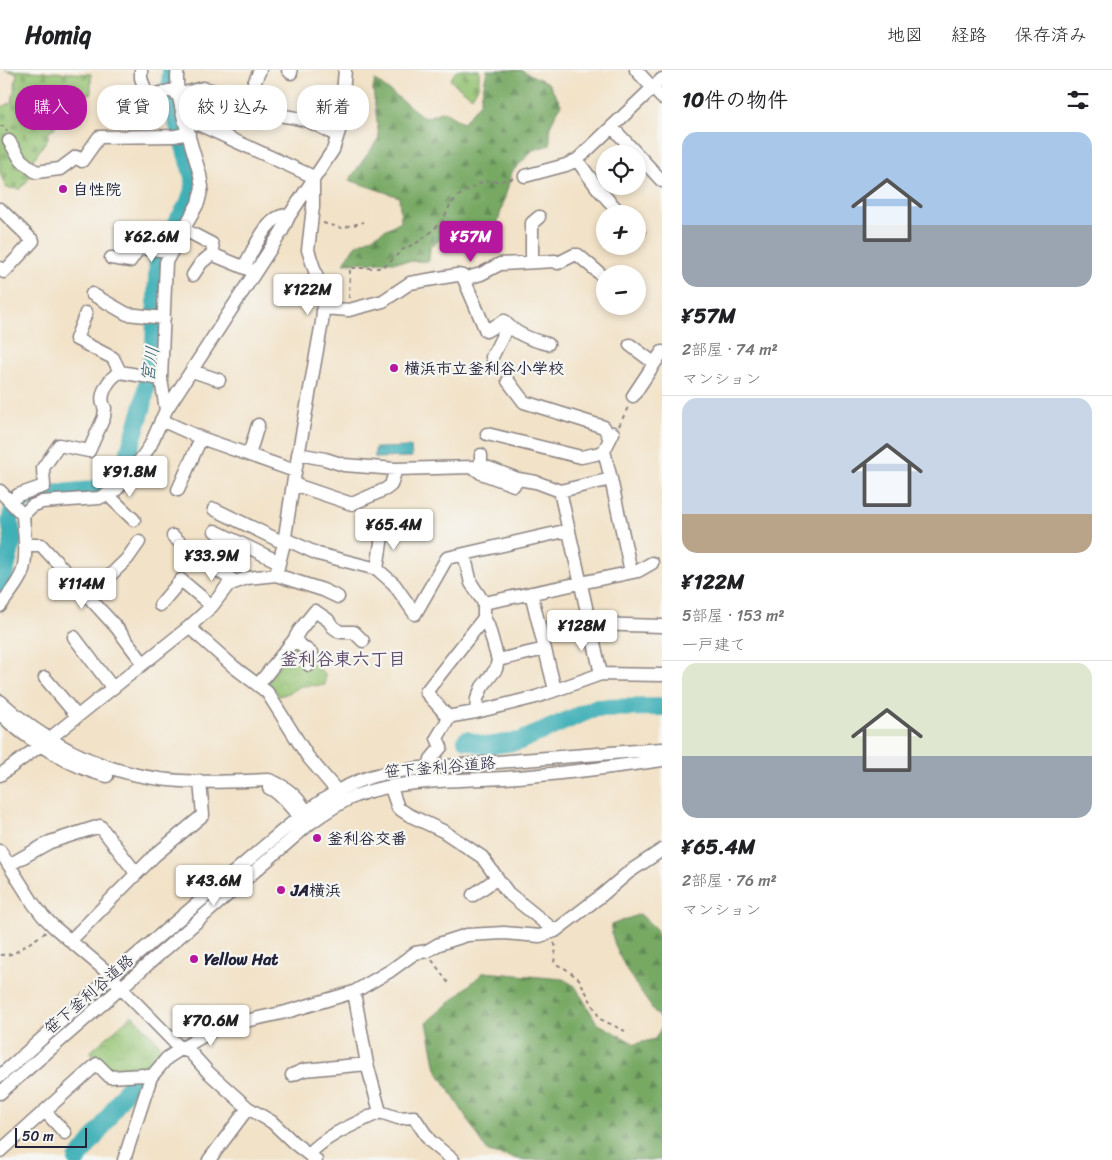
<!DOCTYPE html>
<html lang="ja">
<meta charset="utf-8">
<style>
body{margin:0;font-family:Sriracha,"Klee One",sans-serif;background:#f2f2f2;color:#202124;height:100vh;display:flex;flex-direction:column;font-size:19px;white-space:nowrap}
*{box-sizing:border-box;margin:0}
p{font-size:16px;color:#757577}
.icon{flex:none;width:28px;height:28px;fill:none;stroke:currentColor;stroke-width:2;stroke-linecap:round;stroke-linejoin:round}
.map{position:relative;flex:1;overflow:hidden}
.panel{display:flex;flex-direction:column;background:#fff;width:450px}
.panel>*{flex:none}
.hud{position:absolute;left:15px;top:15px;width:475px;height:45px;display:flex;gap:10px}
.controls{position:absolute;left:596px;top:75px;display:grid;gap:10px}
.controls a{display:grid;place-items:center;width:50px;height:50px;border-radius:50%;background:#fff;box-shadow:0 2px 8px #0003;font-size:25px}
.scale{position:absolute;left:15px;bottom:12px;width:72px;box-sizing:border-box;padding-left:5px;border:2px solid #22223b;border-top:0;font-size:14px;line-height:18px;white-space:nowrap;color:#22223b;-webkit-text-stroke:4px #f6f6f2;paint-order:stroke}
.price{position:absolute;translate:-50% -42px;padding:0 11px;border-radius:5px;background:#fff;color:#222;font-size:16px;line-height:32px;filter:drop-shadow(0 1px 2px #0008)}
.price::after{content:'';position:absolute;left:50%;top:30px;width:15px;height:11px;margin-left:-8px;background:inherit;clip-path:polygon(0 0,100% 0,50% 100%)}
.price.active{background:#b5179e;color:#fff}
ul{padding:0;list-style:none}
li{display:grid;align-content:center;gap:10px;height:265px;padding:0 20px}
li+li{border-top:1px solid #e0e0e0}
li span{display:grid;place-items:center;height:155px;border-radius:15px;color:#555}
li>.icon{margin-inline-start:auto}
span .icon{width:90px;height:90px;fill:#fffc;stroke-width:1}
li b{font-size:21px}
h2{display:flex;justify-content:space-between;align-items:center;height:60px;padding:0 20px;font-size:21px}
.tag{padding:0 18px;border-radius:20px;background:#fff;box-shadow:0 2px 8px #0003;font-size:18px;line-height:45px}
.tag.active{background:#b5179e;color:#fff}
header{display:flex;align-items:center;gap:30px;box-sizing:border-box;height:70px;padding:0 25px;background:#fff;border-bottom:1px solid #e0e0e0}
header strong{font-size:24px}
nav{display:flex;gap:28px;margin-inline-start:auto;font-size:18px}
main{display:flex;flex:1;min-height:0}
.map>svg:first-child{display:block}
.forest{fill:url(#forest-firs);stroke:#4c6650}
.cemetery{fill:url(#cemetery-stones);stroke:#5b7256}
.park{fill:url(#park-crowns);stroke:#5b7256}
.water{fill:url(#water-ripples);stroke:#306979}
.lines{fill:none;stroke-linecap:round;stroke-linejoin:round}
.river{stroke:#3fb0b7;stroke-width:18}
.minor-casing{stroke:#8a8281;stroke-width:15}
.path{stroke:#8a8281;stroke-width:2;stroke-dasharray:4 4;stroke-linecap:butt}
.minor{stroke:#fff;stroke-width:12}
.poi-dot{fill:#b5179e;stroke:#f6f6f2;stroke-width:2}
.labels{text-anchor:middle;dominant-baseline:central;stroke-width:4.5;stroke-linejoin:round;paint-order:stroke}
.poi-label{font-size:16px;font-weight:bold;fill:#22223b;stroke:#f6f6f2;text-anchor:start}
.street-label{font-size:16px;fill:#22223b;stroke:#f6f6f2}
.water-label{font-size:18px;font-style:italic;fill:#2e5b6d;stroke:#f6f6f2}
.neighbourhood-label{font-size:18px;font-weight:bold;fill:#5e496c;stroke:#f6f6f2}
</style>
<header>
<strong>Homiq</strong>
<nav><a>地図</a><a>経路</a><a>保存済み</a></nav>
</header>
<main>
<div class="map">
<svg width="662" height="1090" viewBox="0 0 662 1090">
<defs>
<pattern id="forest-firs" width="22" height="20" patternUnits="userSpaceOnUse" patternTransform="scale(1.25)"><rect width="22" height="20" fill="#77a964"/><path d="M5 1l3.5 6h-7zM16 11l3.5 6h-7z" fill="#618954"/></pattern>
<pattern id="cemetery-stones" width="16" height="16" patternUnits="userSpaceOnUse" patternTransform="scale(1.25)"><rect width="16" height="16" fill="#94c372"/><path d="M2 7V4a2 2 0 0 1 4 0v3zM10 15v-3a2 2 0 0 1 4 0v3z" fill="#7fa764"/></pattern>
<pattern id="park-crowns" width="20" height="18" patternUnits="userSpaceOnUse" patternTransform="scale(1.25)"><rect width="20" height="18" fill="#94c372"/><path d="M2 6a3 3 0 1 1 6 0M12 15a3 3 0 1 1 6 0" fill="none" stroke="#7fa764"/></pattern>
<pattern id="water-ripples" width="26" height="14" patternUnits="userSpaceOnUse" patternTransform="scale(1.25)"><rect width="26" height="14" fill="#3fb0b7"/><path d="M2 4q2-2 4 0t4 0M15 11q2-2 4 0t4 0" fill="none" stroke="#348f96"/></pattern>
</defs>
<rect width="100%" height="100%" fill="#f6f6f2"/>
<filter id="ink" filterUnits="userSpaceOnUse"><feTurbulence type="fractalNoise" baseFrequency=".02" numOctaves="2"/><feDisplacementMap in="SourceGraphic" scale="10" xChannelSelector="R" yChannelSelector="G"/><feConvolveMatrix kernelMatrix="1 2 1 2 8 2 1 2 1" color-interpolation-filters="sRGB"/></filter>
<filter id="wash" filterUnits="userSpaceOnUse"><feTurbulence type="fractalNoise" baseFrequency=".0096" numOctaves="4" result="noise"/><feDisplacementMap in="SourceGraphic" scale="20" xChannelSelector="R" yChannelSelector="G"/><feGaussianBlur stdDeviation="1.12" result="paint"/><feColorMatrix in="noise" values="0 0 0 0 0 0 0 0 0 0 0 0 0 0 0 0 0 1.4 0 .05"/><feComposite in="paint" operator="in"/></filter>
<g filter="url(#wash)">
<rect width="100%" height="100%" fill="#f2e2c7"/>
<path class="forest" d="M487,0h34l27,13 13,21 -11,22v19l-17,5 -21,22 -16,57 -39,6h-10l-17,12 -1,14 -85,2 10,-16 47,-26 -2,-24 -50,-17 30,-42 -6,-49 2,-9 50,38 18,-7 20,12 17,-20z
M640,844l16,15 6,16v77c-17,-24 -51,-68 -51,-97z
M484,902l79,7 12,7 22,37 38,21 20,-5 7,-13v134h-139l-35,-8 -52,-83 -9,-47z"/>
<path class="cemetery" d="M5,0l86,4v20l-32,-3 -3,36 -7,4 -1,7 -19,28 4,8 -13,15 -14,-1 -6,-15v-65l12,-6 5,-29z
M457,0h22v15l-7,12 -22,-17z"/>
<path class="park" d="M294,575l31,29v11l-24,1 -15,8 -7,2 -11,-15z
M132,945l27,28 1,11 -16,17 -35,2 -19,-21z"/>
<path class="water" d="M411,377l1,10 -37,1v-10z"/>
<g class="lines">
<path class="river" d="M0,514l4,-7 9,-37 -3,-19 3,-13 12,-9 14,-4 52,-5 17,-7 13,-12 7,-17 15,-48 11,-63 4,-87 12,-23 18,-29 7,-20 -26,-89 2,-25
M466,670l21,6 33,-5 75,-33 67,-1
M77,1090l24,-31 30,-47"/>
</g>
</g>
<g filter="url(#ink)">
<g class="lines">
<g class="minor-casing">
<path id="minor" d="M141,0v8l5,14 6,3 25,-6
M288,0l3,3
M636,0l26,28
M177,25l26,-7 44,11 13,-29
M284,46c24,3 32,8 53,20
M185,48l129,59
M612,57l25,27
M9,71l12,19 15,12 24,-3 16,-12 6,4 17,-24 76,-1 14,-3
M638,85l24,26
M577,90l22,30 22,24
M525,106l41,-11 11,-5 85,-81
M0,139l33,32 -29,31 -4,-4
M183,159l29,15 2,11 41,17
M638,161l1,2
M111,188l19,3 9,-13 32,3
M532,191v-38l7,-6
M244,197c8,-14 25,-57 45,-51
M193,205l8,-12 12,-10
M464,209l22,52 18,-10c11,13 27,19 44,23
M604,223l1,-1
M92,224l35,20 37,4
M323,238l26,2 34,-9 27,-18 47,-8 6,1 1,3 17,-5 19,-10 55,-3 3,2 16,-8h4l27,23
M630,275l24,18
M492,287l16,-32
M192,301l27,9
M120,302l41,7
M508,311l16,21 80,25 5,10
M633,326l29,-44
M166,340l-5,-31 5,-117 32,-59 4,-16 -2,-12c-6,-23 -28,-86 -22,-105
M161,350l40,18 94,33
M613,363l-9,18 7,28 20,93
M487,364l94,23 15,-3 8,-3
M298,384l27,5 19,6 52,4 77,-2 8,6 33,12
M249,385l9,-30
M481,385v10l37,14 18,3 24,9 51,-12
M293,414l59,20 34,-15 5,-4 5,-16
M178,420l23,-52
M0,421l23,24c1,18 5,41 -1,58 -5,12 -14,22 -22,33
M560,421l41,183
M108,425l26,25
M11,431l7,-6 26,-9 -1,-18 16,-23 30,6 15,-34 1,-9c-8,-12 4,-30 15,-36l-7,-14 -37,-19 10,-26
M214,439l70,34
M23,445l9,-9 10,-4 57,-4 17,-8 13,-14 21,-30 16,-36 116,-179 7,-15 44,-66 7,-22 5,-58
M215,461l64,31
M173,466l23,21 40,25
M285,469l33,15 59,15 17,15 21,30 32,-56 122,-28
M25,475h16l76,83 26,35
M464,484l7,29 13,20v15l4,7 10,35 -2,9 -14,18 -5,12 -1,13
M377,499l7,-46 20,2
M276,505l47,15 15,7
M531,523l24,97
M88,527l39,-38 12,-17
M484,533l154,-32 14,-8
M160,535l21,-25 31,26
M590,554l72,2
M189,557l45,40 33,25 41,65 29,34
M74,567l38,50
M294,570l5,-9 16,-20 13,9 5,7 7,5h14l9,9
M498,590l47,-11
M45,608l32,38
M258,615l36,-45 18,14 -3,11
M0,631c51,47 111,76 181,80 29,2 59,0 88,-1 17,6 34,20 39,38
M0,644c26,25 72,54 107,62
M449,648l-23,-26 58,-74
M430,697l1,-8 10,-12 -4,-9 12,-20 3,-2 24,-4 60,-15 65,-23 61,1
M0,705l49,-36 140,-112 23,-21 16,-21 19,-7 29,-3 8,-32 9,-59 29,-162 2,-23 -16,-49 5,-43v-26
M269,718c16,7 22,23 36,33
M391,718l7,20 11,7 34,16 39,26 26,36 47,38
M0,781l33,52 10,13 11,11 58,49 9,12 60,61 9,3 18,20 40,36 24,14 22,21 22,17
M9,795l41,-23 50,-16 36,47
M473,825l23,-16
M71,870l83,-84 49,-41 -3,-34
M354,922l13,72 13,48 18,6 16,-1 16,24 23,19
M292,1005l12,-5 63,-6
M0,1006l112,-100 168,-143c31,-26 66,-53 106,-60 12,-2 23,-3 35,-5l241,-19
M0,1023l309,-269c15,-11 30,-21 46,-28 46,-18 113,-15 163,-19 48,-4 96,-10 144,-17
M45,1041l20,22
M0,1081l97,-87 13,13 33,-2 8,2
M309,1084c19,-20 46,-30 71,-42
M124,1090l27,-83 16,-19 14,-9 32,-19 19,-6 54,-12 68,-20 36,-21 25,-18 12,-2 12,-7 28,-9 37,-2 36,3 15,-5 47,-36 27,-23 33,-22
M209,1090l39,-52"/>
</g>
<path class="path" d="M0,56h5l2,6
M323,153l19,5 22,-6
M349,228l1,-30h28l10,-4 14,-14 16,-8 13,-10 12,-12 7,-15 8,-9 26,-15h17l14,-3
M619,356l10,-21
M554,873l2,4 -2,16 12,6 13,10 21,40 25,12
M0,885l13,-1 33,-22
M432,890l17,24"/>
<use href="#minor" class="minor"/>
</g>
</g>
<g class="poi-dot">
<circle cx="63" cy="119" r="5"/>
<circle cx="394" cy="298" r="5"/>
<circle cx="317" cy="768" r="5"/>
<circle cx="281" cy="820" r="5"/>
<circle cx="194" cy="889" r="5"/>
</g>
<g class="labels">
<g class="poi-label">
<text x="73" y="119">自性院</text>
<text x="404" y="298">横浜市立釜利谷小学校</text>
<text x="327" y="768">釜利谷交番</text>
<text x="291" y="820">JA横浜</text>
<text x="204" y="889">Yellow Hat</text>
</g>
<g class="street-label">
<text transform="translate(440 697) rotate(-5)">笹下釜利谷道路</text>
<text transform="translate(89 924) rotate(-41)">笹下釜利谷道路</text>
</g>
<g class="water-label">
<text transform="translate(150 294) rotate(-81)">宮川</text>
</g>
<g class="neighbourhood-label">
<text x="343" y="589">釜利谷東六丁目</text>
</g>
</g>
</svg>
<div class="controls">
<a><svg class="icon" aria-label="locate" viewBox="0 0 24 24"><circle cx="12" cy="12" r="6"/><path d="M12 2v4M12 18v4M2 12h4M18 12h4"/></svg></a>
<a>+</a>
<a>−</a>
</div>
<div class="scale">50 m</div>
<b class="price" style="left:152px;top:193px">¥62.6M</b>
<b class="price active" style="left:471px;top:193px">¥57M</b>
<b class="price" style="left:308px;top:246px">¥122M</b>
<b class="price" style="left:130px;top:428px">¥91.8M</b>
<b class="price" style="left:394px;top:481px">¥65.4M</b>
<b class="price" style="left:212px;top:512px">¥33.9M</b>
<b class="price" style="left:82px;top:540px">¥114M</b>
<b class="price" style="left:582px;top:582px">¥128M</b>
<b class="price" style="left:214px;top:837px">¥43.6M</b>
<b class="price" style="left:211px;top:977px">¥70.6M</b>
<div class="hud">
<a class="tag active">購入</a>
<a class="tag">賃貸</a>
<a class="tag">絞り込み</a>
<a class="tag">新着</a>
</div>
</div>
<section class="panel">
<h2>10件の物件<svg class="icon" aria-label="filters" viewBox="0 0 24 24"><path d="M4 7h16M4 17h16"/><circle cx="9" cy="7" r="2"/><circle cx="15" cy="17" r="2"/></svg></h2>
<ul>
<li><span style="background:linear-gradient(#a9c7e8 60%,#9aa5b1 0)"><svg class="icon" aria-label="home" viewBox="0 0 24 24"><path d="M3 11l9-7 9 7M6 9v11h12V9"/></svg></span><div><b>¥57M</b><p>2部屋 · 74 m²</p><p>マンション</p></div></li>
<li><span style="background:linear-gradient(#c9d6e8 75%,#b9a48a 0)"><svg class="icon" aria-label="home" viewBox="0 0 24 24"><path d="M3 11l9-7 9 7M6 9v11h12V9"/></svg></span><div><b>¥122M</b><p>5部屋 · 153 m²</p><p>一戸建て</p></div></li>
<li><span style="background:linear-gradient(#dfe7d0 60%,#9aa5b1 0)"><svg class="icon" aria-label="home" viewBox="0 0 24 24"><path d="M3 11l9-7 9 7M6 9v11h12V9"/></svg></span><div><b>¥65.4M</b><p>2部屋 · 76 m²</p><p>マンション</p></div></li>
</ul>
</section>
</main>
